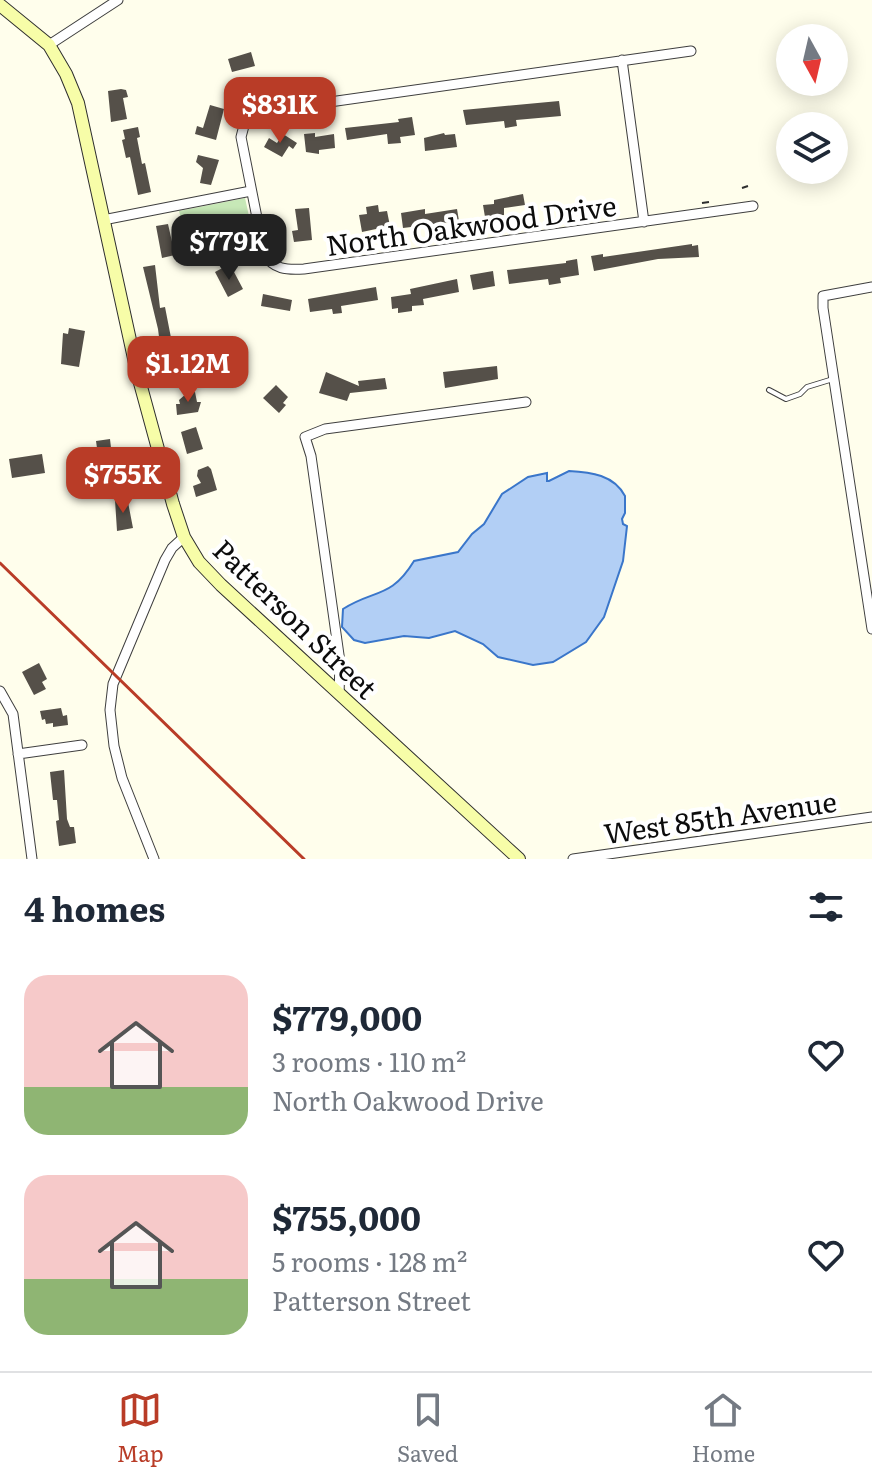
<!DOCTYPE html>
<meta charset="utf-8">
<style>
body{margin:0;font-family:Literata,serif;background:#f2f2f3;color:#1f2937;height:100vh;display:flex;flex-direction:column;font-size:30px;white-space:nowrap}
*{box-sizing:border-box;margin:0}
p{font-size:26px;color:#747a83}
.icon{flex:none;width:44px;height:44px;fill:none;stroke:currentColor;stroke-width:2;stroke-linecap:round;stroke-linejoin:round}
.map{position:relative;height:859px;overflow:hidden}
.sheet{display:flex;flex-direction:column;background:#fff;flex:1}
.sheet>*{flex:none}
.needle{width:52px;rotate:172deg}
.tools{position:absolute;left:776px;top:24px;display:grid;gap:16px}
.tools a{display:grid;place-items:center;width:72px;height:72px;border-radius:50%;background:#fff;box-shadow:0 4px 20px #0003;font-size:40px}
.price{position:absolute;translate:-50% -68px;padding:0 18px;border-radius:16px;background:#b93c27;color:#fff;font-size:26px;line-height:52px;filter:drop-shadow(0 2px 4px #0008)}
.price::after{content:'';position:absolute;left:50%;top:48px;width:24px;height:18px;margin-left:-12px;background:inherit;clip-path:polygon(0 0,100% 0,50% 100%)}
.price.on{background:#222;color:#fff}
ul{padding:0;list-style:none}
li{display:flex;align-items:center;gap:24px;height:200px;padding:0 24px}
li span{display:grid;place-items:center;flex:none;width:224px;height:160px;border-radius:24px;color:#555}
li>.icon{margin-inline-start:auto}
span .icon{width:96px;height:96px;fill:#fffc;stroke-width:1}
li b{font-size:34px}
h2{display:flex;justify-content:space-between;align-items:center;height:96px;padding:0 24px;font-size:34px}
.dock{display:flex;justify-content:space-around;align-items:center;height:112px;border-top:2px solid #e0e1e3;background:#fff;font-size:22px;color:#747a83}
.dock a{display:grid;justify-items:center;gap:4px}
.dock .on{color:#b93c27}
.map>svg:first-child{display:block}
.green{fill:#c7e8b7}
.water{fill:#b2cff5;stroke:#3a76ca;stroke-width:2}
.building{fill:#555049}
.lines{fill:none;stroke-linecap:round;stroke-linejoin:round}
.lane-casing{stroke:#3f3f3f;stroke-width:6}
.street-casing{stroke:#3f3f3f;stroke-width:11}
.secondary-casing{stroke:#2e2e2e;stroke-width:14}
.path{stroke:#2e2e2e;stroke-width:2;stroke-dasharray:8 4;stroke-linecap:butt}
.lane{stroke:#fff;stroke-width:4}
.street{stroke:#fff;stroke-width:9}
.secondary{stroke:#f7fda8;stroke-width:12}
.rail{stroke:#b93c27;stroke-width:3}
.labels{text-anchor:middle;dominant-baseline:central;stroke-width:8;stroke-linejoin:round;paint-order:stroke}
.street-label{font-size:28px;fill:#0c0c0c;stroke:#fff}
</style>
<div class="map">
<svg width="872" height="859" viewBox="0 0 872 859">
<rect width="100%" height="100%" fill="#fffeec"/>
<path class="green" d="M245,198l9,41 -64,13 -11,-41z"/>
<path class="water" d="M569,471c22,1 45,4 56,25v17l-3,6 1,5 4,2 -4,35 -19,56 -18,25 -33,20 -20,3 -35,-8 -15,-13 -28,-13 -26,7 -25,-2 -39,7 -11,-3 -12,-13 1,-18c31,-20 48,-10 71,-48l44,-9 14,-18 12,-10 18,-30 26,-17 19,-4v8h2z"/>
<path class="building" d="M251,52l4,14 -23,6 -4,-13z
M121,89l5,1 2,7 -5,1 4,21 -16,3 -3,-31z
M559,101l2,15 -45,4 1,6 -12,2 -1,-7 -38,4 -3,-15z
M210,105l14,4 -8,31 -21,-6 2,-8 6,2z
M412,117l3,18 -15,2 1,6 -13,1 -1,-10 -40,6 -2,-12 54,-6 -1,-3z
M138,127l2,10 -3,1 5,26 3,-1 6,29 -13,3 -8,-38 -4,1 -4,-18 3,-1 -2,-9z
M315,133v4l19,-3 1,14 -16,2v4l-13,-2 -2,-18z
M444,133l1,2 10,-1 2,13 -32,4 -1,-13z
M283,134l14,9 -4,6 -4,-3 -7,11 -18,-10 5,-9 8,5z
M198,155l21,5 -8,25 -11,-2 3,-15 -7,-6z
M523,194l2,11 -21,3v7l-19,2 -2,-12 11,-1v-4z
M378,205l1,7 8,-1 3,15 -28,6 -3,-17 8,-1 -1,-7z
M309,208l3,32 -18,2 -2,-11 6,-1 -3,-21z
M425,209v5l32,-5 2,12 -56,7 -2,-15z
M168,224l7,31 -13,3 -6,-32z
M692,244v2l6,-1 1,12 -41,2 -64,12 -3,-15 12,-2v3z
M577,259l2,16 -19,3 1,5 -12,2 -1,-6 -39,5 -2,-14 59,-7v-2z
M155,265l5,43 5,-1 8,41 7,-2 6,26 -11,2 -4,-16 -9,2 -4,-31 -15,-62z
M226,266l4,8 4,-2 9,17 -15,8 -13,-25z
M493,271l2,15 -22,4 -3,-15z
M457,279l2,13 -36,7 1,6 -12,1v5l-14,2v-5l-6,1 -1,-12 20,-3 -1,-5z
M376,287l2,13 -37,6 1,7 -9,1 -1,-5 -22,3 -2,-13z
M263,294l29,6 -2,11 -29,-5z
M69,328l16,3 -6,36 -18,-3 2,-31 5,1z
M497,366l1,13 -53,9 -2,-16z
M326,372l33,14 -1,-5 27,-3 2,11 -37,4 -3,8 -28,-8z
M276,385l12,12 -5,6 3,2 -7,8 -16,-15z
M195,392l2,10h4l-3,10 -21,3 -1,-11h4l-1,-4 8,-7z
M196,427l7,22 -16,5 -6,-22z
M110,439l4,35 -13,2 -5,-35z
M42,454l3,19 -33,5 -3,-19z
M208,466l3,3 6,21 -21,7 -3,-11 8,-3 -4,-7 1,-6z
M127,497l6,31 -16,3 -2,-31z
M39,663l8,16 -5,3 4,7 -12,6 -12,-23z
M61,708l2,8 4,-1 1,10 -15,2v-4l-7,1 -1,-5 -3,1 -2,-9z
M64,770l3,49 3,8h4l2,16 -17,3 -3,-25 3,-1 -2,-20h-4l-3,-28z"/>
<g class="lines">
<g class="lane-casing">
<path id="lane" d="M769,390l17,9 14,-5 7,-7 26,-8"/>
</g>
<g class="street-casing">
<path id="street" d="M49,45l69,-45
M691,51l-432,61 -14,10 -4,15 23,116c9,17 23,17 40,16l449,-63
M622,60l22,162
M103,220l148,-29
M872,287l-49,9v12l49,321
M0,691l13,23 19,145
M339,695l1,-33 -29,-206 -6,-19 20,-8 201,-27
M18,754l64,-9
M154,859l-32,-81 -8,-32 -4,-36 3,-26 52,-124 7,-12 12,-11
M573,859l299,-42"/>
</g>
<g class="secondary-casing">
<path id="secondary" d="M0,5l49,40 17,29 12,29 59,269 36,132 11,33 15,25 22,23 298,274"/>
</g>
<path class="path" d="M742,188l6,-2
M702,203l7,-1"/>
<use href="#lane" class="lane"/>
<use href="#street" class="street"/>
<use href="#secondary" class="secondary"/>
<path class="rail" d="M0,563l304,296"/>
</g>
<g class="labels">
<g class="street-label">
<text transform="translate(471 224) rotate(-8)">North Oakwood Drive</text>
<text transform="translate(296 618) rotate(44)">Patterson Street</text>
<text transform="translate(720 816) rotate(-8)">West 85th Avenue</text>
</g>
</g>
</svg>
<div class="tools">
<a><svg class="needle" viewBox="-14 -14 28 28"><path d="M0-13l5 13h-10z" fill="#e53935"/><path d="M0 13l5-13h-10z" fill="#747a83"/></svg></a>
<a><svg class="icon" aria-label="layers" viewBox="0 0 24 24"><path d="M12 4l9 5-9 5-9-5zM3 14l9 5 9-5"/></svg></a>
</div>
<b class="price" style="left:280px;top:145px">$831K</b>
<b class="price on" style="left:229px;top:282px">$779K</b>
<b class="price" style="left:188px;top:404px">$1.12M</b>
<b class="price" style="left:123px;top:515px">$755K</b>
</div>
<section class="sheet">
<h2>4 homes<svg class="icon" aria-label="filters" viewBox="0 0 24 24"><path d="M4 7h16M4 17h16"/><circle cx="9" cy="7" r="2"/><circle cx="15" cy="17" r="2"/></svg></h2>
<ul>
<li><span style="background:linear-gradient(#f6c9c9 70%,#8fb573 0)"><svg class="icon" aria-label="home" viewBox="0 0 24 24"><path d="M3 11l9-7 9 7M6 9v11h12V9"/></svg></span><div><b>$779,000</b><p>3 rooms · 110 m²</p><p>North Oakwood Drive</p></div><svg class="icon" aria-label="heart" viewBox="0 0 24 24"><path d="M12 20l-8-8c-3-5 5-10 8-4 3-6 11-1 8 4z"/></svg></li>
<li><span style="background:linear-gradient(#f6c9c9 65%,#8fb573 0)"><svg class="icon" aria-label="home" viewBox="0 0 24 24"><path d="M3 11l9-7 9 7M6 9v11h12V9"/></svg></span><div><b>$755,000</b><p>5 rooms · 128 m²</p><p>Patterson Street</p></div><svg class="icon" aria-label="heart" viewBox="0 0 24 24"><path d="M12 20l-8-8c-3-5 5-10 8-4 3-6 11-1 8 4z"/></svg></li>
</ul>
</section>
<nav class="dock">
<a class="on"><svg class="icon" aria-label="map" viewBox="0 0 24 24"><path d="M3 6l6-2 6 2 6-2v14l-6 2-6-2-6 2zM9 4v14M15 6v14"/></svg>Map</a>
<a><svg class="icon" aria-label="saved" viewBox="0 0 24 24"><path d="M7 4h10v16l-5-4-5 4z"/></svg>Saved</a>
<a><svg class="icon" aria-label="home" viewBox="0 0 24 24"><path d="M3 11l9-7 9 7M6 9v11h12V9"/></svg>Home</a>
</nav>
